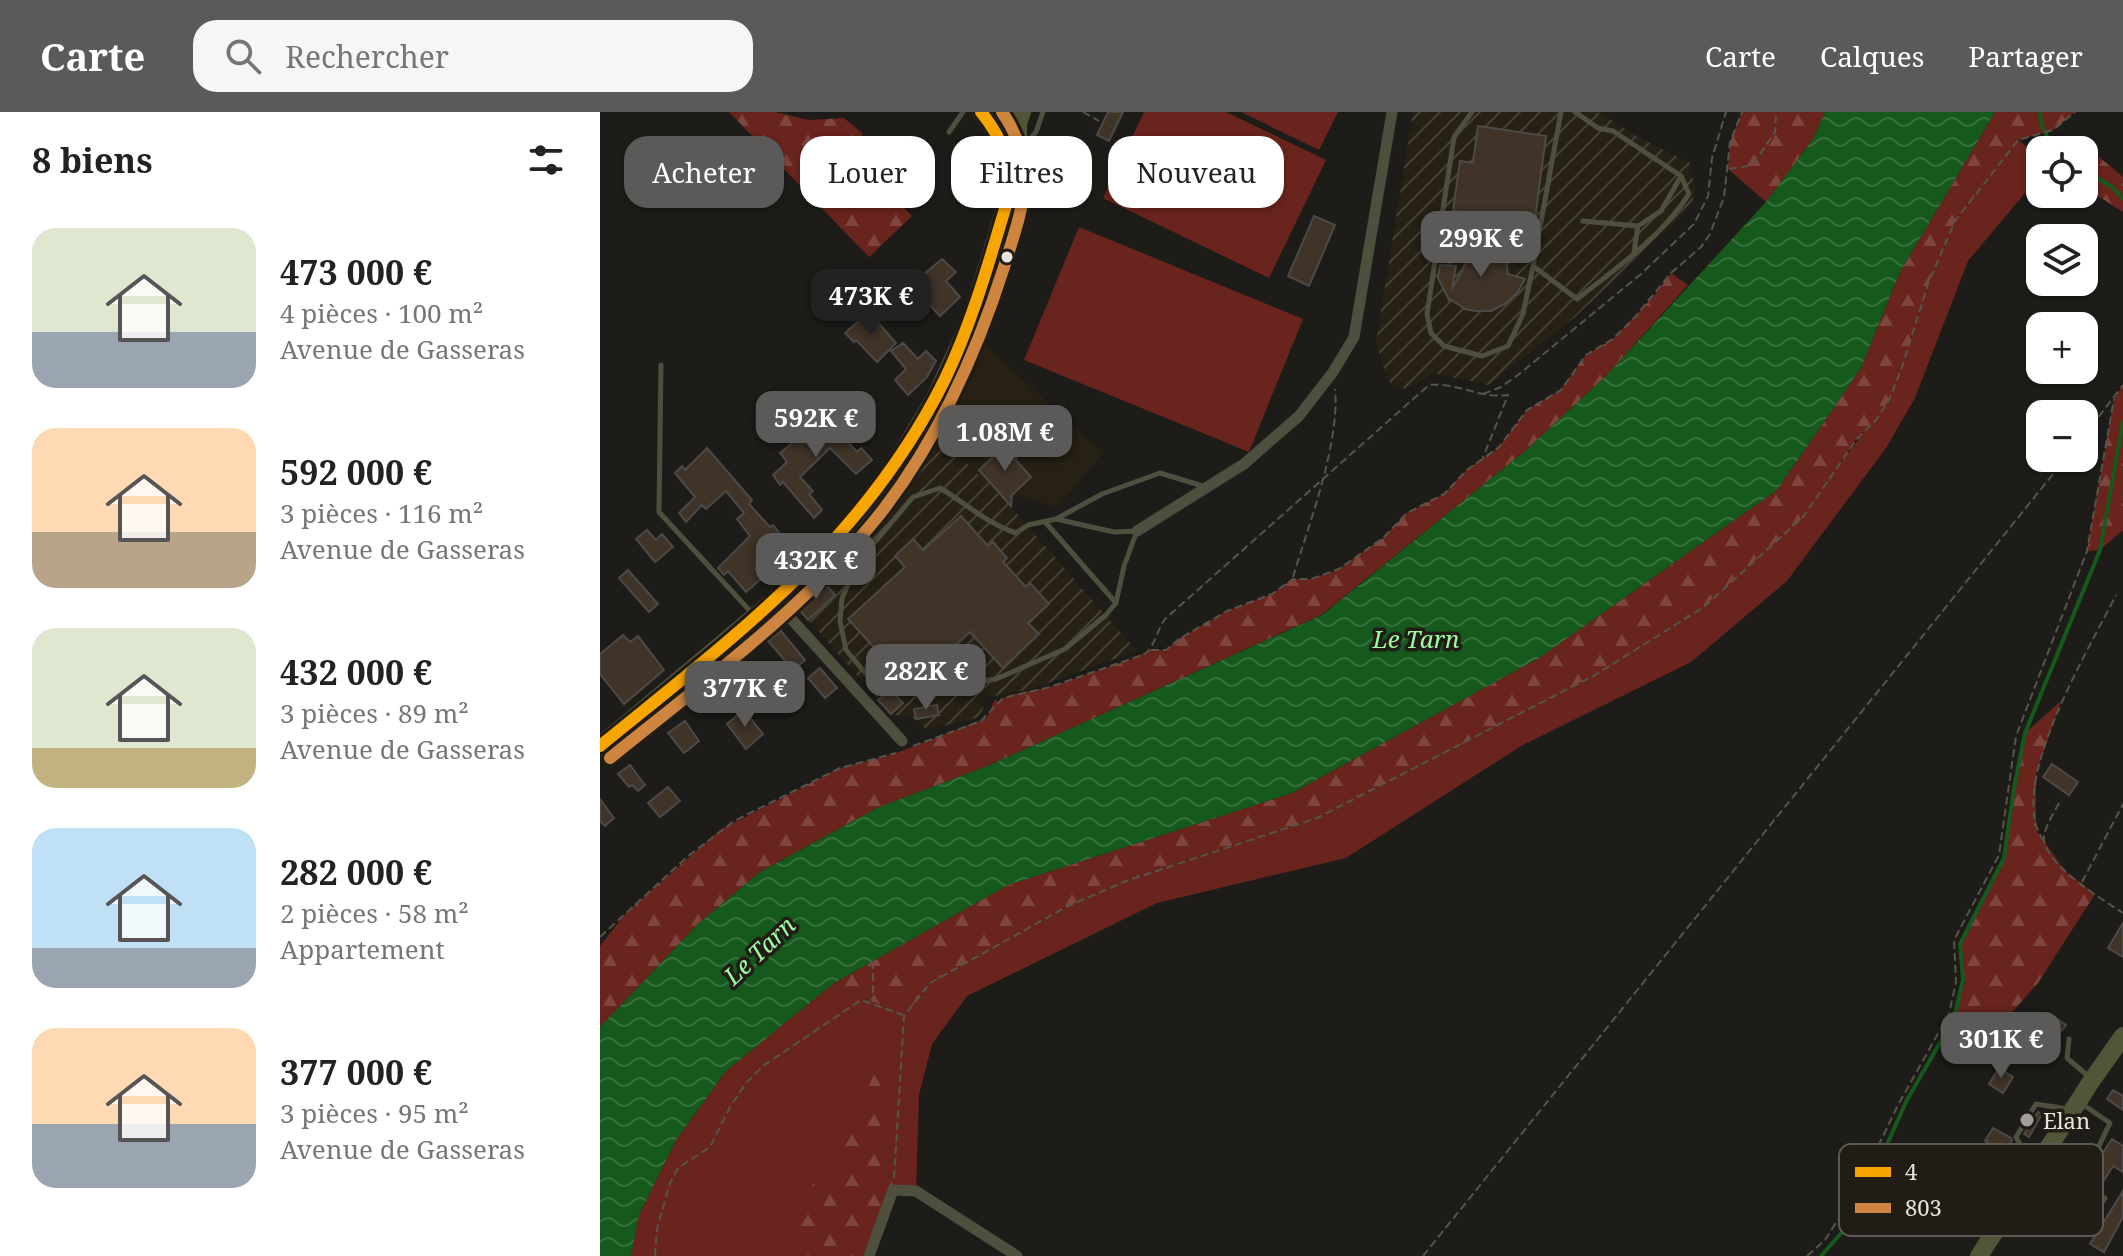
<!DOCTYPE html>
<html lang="fr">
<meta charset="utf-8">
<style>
body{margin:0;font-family:"Noto Serif",serif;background:#f6f6f6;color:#222;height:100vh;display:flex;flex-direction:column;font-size:30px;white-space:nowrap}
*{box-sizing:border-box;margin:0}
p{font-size:26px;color:#767676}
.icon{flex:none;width:44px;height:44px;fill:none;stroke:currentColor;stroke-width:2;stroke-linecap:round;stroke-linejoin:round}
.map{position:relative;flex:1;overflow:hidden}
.panel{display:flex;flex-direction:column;background:#fff;width:600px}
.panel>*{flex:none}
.guide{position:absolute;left:24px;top:24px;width:760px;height:72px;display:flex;gap:16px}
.controls{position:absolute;left:1426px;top:24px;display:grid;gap:16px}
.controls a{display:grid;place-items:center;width:72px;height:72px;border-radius:16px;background:#fff;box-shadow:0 2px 6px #0004;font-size:40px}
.price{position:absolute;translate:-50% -68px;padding:0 18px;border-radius:16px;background:#5b5a58;color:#fff;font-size:26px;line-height:52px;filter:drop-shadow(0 2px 4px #0008)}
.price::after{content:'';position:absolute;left:50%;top:48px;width:24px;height:18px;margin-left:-12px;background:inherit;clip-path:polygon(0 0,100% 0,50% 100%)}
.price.on{background:#222;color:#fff}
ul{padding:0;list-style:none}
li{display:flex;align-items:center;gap:24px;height:200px;padding:0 32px}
li span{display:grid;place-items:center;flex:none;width:224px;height:160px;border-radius:24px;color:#555}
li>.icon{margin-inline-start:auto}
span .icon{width:96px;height:96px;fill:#fffc;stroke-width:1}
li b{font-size:34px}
h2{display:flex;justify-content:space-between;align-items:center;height:96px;padding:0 32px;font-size:34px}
.tag{padding:0 28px;border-radius:24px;background:#fff;box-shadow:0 2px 6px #0004;font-size:28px;line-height:72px}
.tag.on{background:#5b5a58;color:#fff}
header{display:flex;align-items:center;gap:48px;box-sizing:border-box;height:112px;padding:0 40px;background:#5b5a58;color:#fff}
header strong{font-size:38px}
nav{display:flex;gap:44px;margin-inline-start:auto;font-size:28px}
.search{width:560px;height:72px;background:#f6f6f6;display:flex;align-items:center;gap:20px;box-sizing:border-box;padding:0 28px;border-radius:24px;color:#767676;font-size:30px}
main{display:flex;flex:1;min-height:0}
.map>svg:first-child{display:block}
.built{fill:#272115}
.industrial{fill:url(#industrial-furrows)}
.grass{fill:#69241d}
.forest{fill:url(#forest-firs)}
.water{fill:url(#water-waves)}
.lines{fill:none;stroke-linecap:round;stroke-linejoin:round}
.stream{stroke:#15591d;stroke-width:4}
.building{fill:#403429;stroke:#4c4947;stroke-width:2}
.path{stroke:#55554a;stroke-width:2;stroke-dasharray:8 4;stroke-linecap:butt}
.lane{stroke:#4e4f3e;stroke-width:5}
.street{stroke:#4e4f3e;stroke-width:11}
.primary{stroke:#525538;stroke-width:18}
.bus-1-casing{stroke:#211d16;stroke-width:18}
.bus-2-casing{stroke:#211d16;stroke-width:18}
.bus-1{stroke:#f7a500;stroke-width:12}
.bus-2{stroke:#cd853f;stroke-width:12}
.bus-dot{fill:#e8e5e0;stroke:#211d16;stroke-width:3}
.poi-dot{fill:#a19f9a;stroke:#211d16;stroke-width:3}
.labels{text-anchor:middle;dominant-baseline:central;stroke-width:7;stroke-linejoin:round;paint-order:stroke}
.poi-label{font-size:22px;fill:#e8e5e0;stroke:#211d16;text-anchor:start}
.water-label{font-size:24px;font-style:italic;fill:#9ffca1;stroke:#211d16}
.key{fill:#211d16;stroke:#5d5953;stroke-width:2}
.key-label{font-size:22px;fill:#e8e5e0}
</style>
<header>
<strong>Carte</strong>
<div class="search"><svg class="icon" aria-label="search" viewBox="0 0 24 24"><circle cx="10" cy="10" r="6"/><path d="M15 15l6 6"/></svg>Rechercher</div>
<nav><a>Carte</a><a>Calques</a><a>Partager</a></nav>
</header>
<main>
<section class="panel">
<h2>8 biens<svg class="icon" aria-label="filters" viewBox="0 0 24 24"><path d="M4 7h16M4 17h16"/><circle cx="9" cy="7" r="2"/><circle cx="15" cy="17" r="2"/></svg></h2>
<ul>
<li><span style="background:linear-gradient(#dfe7d0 65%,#9aa5b1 0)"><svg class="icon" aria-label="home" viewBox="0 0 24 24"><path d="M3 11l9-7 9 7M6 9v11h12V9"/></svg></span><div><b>473 000 €</b><p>4 pièces · 100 m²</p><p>Avenue de Gasseras</p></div></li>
<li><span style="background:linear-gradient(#ffd9b3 65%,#b9a48a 0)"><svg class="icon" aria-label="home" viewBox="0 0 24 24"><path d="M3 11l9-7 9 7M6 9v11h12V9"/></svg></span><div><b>592 000 €</b><p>3 pièces · 116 m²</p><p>Avenue de Gasseras</p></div></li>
<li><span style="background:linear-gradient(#dfe7d0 75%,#c2b280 0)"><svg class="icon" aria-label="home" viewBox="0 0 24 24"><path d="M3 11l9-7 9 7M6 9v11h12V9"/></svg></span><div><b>432 000 €</b><p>3 pièces · 89 m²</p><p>Avenue de Gasseras</p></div></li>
<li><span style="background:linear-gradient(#bfe0f5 75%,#9aa5b1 0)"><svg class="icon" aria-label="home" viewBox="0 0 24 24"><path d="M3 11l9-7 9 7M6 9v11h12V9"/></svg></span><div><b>282 000 €</b><p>2 pièces · 58 m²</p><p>Appartement</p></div></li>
<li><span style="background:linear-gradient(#ffd9b3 60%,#9aa5b1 0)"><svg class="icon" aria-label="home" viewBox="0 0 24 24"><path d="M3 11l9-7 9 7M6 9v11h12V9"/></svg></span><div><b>377 000 €</b><p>3 pièces · 95 m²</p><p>Avenue de Gasseras</p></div></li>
</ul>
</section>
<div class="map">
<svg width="1523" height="1144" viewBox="0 0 1523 1144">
<defs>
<pattern id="industrial-furrows" width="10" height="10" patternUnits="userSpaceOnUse" patternTransform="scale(2)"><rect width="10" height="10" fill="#272115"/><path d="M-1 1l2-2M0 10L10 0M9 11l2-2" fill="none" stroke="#464137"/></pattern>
<pattern id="forest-firs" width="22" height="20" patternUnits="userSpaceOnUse" patternTransform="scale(2)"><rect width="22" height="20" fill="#69241d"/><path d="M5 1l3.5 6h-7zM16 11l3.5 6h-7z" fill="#7e443e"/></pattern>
<pattern id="water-waves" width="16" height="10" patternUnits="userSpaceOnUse" patternTransform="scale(2)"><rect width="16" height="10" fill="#15591d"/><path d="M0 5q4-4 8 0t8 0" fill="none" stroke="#37713e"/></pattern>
</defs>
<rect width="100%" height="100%" fill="#1e1c19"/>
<path class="built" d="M383,231l120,110 -45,54 -46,-12 -31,-22 -3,2 -42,-45z"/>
<path class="industrial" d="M813,0h185l44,27 48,24 5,27 -2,10 -10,14 -109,104 -86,67 -54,-12 -28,16 -15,-5 -8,-18 -7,-24z
M336,318l42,45 3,-2 156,178 -106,38 -49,9 2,8 -4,11 -53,13 -11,-11 -25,-5 -95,-108 28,-23 -1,-6 59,-65 30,-40z"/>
<path class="grass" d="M544,0h82l100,48 -57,118 -166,-80z
M641,0h97l-19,38z
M1418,28l22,17v18l-72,86 -53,137 -29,50 -99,133 -96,81 -170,84 -175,112 -189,45 -190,93 -35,48 -13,51 -3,96h-23l-24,65h-238l8,-41 37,-75 50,-69 108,-88 70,33 26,-33 136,-76 60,-27 191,-62 225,-114 289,-229 58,-75 13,-33 26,-83 27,-63z
M479,115l224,92 -54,133 -225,-92z"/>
<path class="forest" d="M129,0h46l34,8 35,-2 19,16 -16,18 65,64 -43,41z
M1142,0h83l-12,27 -47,63 -38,-33 2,-27z
M1395,0h80l-22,18 -35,10 -63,81 -27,63 -26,83 -13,33 -13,20 -20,20 -53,77 -100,90 -55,36 -106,61 -225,114 -191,62 -60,27 -136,76 -26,33 -70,-33 174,-98 284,-92 247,-135 238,-168 84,-122 39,-96z
M1484,43l14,1 25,21v35l-39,-25z
M1071,161l17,12 -82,91 -81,75 -204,164 -331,150 -113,43 -117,64 -61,51 -99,104v-81l27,-34 93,-82 120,-62 51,-13 96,-37 8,-19 3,3 12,-7 40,-8 79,-27 21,-10h16l13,-11 48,-28 45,-17 21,-15h19l27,-10 44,-31 24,-25 37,-19 23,-24 32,-23 28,-37 33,-20 26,-35 27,-16 41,-43z
M1523,273v145l-23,20 -13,1 27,-152z
M1461,589l-25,73v56l29,41 30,23 -57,89 -48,54 -36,-19 9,-38 -3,-36 44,-86 10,-70 11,-55z
M276,958l12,10 -1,47 6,63 -24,66h-74l-1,-41 21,-34 26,3 5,-30 -15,-17 24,-20z"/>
<path class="water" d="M1225,0h170l-95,160 -39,96 -84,122 -238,168 -247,135 -284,92 -174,98 -108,88 -50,69 -37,75 -8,41h-31v-229l99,-104 61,-51 117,-64 113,-43 332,-150 203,-164 81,-75 160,-174 47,-63z"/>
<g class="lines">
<path class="stream" d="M1440,0l1,11 12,27
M1484,58l28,17 11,12
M1221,1144l22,-25 30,-55 33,-74 48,-84 9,-38 -3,-36 44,-86 10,-70 11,-55 75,-183 23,-128"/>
</g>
<path class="building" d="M508,0h15l-14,29 -12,-6z
M878,14l68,10 -13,98 -40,-6 21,-9 -61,-8 7,-50 13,2z
M714,104l21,9 -26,61 -21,-10z
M883,118l16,27 4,-17 5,34 17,5 -8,14 -12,11 -14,7h-16l-10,-2 -15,-10v3l-12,-24 2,-13 16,1 -4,23z
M342,147l14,13 -10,9 14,16 -20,19 -29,-31 -9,8 -10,-12 9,-9 11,12z
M269,200l27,31 -19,19 -21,-22 -2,2 -9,-9z
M303,231l15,16 8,-8 10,10 -9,16 -19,18 -13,-15 11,-11 -15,-18z
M215,303l23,16 19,21 4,-4 11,12 -16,14 -26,-26 -30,29 13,14 -4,3 13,16 -8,8 -31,-36 -3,3 -7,-10 14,-13 -7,-9 32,-26 -4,-3z
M410,334l8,10 -3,3 16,18 -19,18 -1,11 -32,-36 24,-23 3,3z
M107,336l45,52 -3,4 21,23 3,-2 24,29 -8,9 -12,-15 -22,20 8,9 -17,15 -18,-21 -4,4 -6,-7 32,-32 -13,-17 7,-6 -18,-22 -20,18 -4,-4 -16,17 -7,-9 16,-16 -20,-24 7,-7 3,4z
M361,404l27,30 5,-4 14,16 -4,4 23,25 4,-4 19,21 -21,19 11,11 -36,34 -33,-36 -52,48 -16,-18 -8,7 -46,-50 57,-52 -10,-11 18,-17 10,11z
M47,418l9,10 6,-6 11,13 -18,15 -19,-23z
M28,458l30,34 -9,8 -30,-34z
M225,471l10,12 -27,25 -12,-14z
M181,519l24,29 -15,13 -6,-7 3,-3 -19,-22z
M23,523l7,7 8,-6 26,34 -40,34 -24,-30v-20z
M220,556l17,20 -12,10 -17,-20z
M135,557l5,8 9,-7 12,14 -10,7 6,8 -2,2 -8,-6 -6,5 -12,-14 3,-2 -8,-6z
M291,579l12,12 -12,11 -13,-14z
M337,593l2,10 -23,4 -2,-10z
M144,598l19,24 -17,15 -19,-25z
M85,609l14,20 -15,12 -16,-20z
M1452,652l26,18 -9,13 -26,-18z
M30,653l15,20 -7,6 -6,-6 -3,2 -11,-13z
M68,675l12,14 -20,16 -12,-14z
M0,687l14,19 -9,8 -5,-5z
M1523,811v34l-15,-9z
M1450,902l16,11 -22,29 -15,-11z
M1399,956l14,9 -10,16 -14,-9z
M1513,978l10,6v14l-16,-11z
M1438,1000l4,2 -13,23 -5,-3z
M1393,1016l18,10 1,3 -7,12 -20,-12z
M1512,1027l11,7v26l-10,-6 -12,19 -13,-8 -11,17 8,5 -8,13 -28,-17 25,-42 20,13z
M1523,1079v26l-19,35 -14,-8z"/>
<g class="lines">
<path class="path" d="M483,0l16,9
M1129,57l19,-3 10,-9 17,-25 1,-20
M883,282l18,-7 17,-12 123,-101 53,-50 14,-28 4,-38 14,-46
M1484,324l39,-51
M693,465c16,-53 47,-134 42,-188
M551,538h15l13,-11 48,-28 45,-17 21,-15h18l28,-10 44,-31 24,-25 37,-19 23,-24 32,-23 28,-37 34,-20 25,-35 27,-16 22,-22 36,-44 30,-26 9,-13 14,-37 6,-55 12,-30
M313,634l68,-25 22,-23 47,-11 95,-33c10,-8 12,-24 20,-35l264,-234c27,-3 52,14 79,10l-26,65
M1459,691c-5,10 -14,23 -15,34 -2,26 59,63 79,76
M1444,729c-41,-52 47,-195 72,-246
M1482,770l41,-78
M0,825l87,-80 47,-36 106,-53 56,-15
M273,849v41
M294,1066l10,-162 26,-33 136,-76 60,-26 191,-63 278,-143 109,-68 99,-90 53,-77 20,-20 13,-20 13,-33 26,-83 27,-63 63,-81 35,-10 22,-18
M55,1144l2,-27 13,-46 8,-15 32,-21 20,-40 16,-24 17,-17 98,-66 42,15
M823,1144l643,-798
M1207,1144l18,-16 33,-52 40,-83 51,-91 7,-32 -2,-42 45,-85 17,-119 71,-185 27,-152"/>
<path class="lane" d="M872,0l-18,25 -27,177 4,19 13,13 38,10 26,-10 15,-32 10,-48
M961,0l-28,154 44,33c40,-31 84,-62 112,-105l-8,-18 -68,-45 -15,-3 -23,-16
M349,20l14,-20
M425,33l11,-13 7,-20
M983,109l55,5 23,-15 20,-35
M1034,140l4,-26
M61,253l-2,147 92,100
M340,376c25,15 48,36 76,45l12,-8 28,-6 58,13 23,-1 -13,35 -8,37 -10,12 -41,34 -69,30 -68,10 -32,-6 -17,6 -33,-39 -6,-29 2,-23 17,-37 54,-64z
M456,407l46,-25 58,-21 46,14
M446,411l70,80
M1469,927l-2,19 21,18
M1482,992l28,19 -12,25
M1431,1052l-15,-27 20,-33 32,5
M1418,1093c25,3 46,18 71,17l16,-24
M1435,1095l24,-37 -8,-17"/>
<path class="street" d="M537,419l107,-67 55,-48 34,-44 21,-35 38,-225
M175,489l127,140
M269,1144l24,-66 23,1 101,65"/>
<path class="primary" d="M381,0l23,31 5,29
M0,634l196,-164 50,-53 49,-64 40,-67 35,-76 37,-120 11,-48v-30l4,-12
M1379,1144l113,-176 31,-44"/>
<g class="bus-1-casing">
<path id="bus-1" d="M0,634c136,-111 265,-205 345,-367 27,-56 44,-117 62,-177 5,-36 -3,-62 -26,-90"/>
</g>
<g class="bus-2-casing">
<path id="bus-2" d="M10,646c95,-77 197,-151 273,-248 56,-73 93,-155 121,-243 18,-58 36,-100 -2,-155"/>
</g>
<use href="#bus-1" class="bus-1"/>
<use href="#bus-2" class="bus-2"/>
</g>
<circle class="bus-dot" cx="407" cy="145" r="7"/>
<circle class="poi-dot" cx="1427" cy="1008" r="8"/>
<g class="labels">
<g class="poi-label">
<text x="1443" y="1008">Elan</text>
</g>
<g class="water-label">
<text x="816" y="526">Le Tarn</text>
<text transform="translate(159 838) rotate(-43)">Le Tarn</text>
</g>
</g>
<rect x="1239" y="1032" width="264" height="92" rx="12" class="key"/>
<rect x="1255" y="1055" width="36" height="10" fill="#f7a500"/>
<rect x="1255" y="1091" width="36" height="10" fill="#cd853f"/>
<g class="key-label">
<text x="1305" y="1068">4</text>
<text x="1305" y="1104">803</text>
</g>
</svg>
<div class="controls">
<a><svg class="icon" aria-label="locate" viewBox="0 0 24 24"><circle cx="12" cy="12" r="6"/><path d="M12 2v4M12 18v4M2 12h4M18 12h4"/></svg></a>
<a><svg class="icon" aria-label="layers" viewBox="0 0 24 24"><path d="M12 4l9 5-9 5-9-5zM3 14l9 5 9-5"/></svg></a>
<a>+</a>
<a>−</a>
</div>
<b class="price" style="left:881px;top:167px">299K €</b>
<b class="price on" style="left:271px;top:225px">473K €</b>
<b class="price" style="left:216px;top:347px">592K €</b>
<b class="price" style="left:405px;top:361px">1.08M €</b>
<b class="price" style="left:216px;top:489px">432K €</b>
<b class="price" style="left:326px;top:600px">282K €</b>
<b class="price" style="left:145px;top:617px">377K €</b>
<b class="price" style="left:1401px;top:968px">301K €</b>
<div class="guide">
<a class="tag on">Acheter</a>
<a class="tag">Louer</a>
<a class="tag">Filtres</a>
<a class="tag">Nouveau</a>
</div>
</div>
</main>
